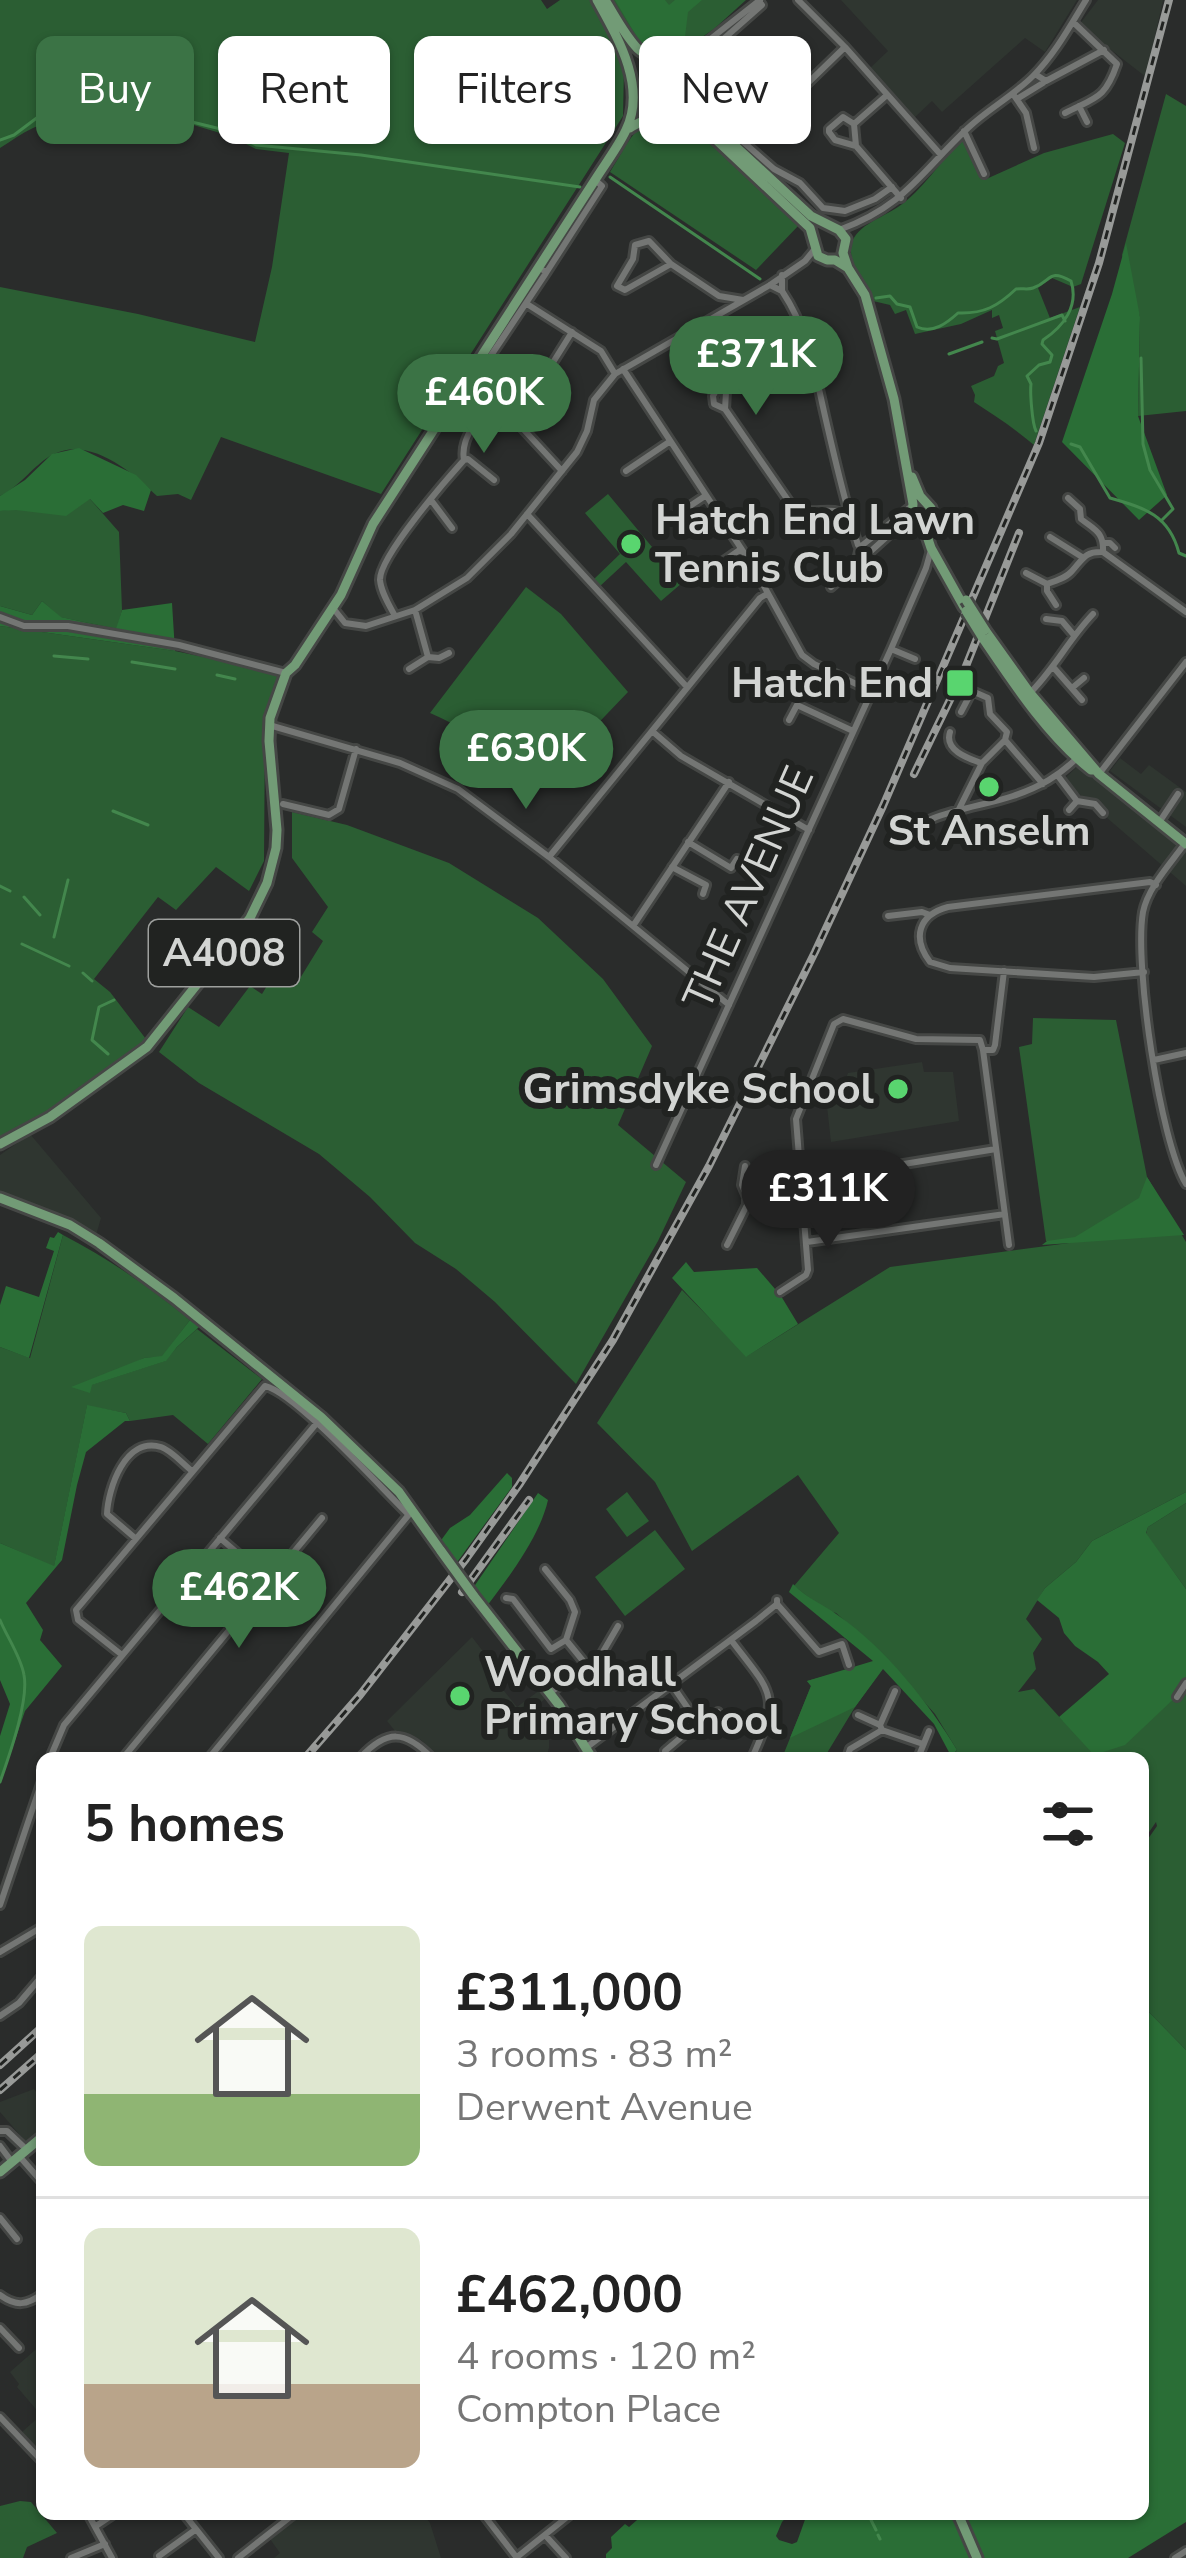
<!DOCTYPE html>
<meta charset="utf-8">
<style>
body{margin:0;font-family:"Nunito Sans",sans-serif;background:#f2f2f2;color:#222;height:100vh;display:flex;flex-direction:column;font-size:45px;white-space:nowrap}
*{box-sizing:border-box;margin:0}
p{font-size:39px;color:#767676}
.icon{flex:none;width:66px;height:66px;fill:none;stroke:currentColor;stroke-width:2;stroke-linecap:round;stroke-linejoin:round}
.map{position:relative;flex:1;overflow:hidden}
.sheet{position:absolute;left:36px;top:1752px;width:1113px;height:768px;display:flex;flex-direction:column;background:#fff;border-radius:18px;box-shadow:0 3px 9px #0004}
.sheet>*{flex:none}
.banner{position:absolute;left:36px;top:36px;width:1116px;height:108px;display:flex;gap:24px}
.price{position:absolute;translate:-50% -102px;padding:0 27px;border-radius:42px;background:#3b7345;color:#fff;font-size:39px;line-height:78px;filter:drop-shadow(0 3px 6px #0008)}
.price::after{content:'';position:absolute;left:50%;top:72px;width:36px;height:27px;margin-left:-18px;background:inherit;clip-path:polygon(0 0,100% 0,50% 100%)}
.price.on{background:#222;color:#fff}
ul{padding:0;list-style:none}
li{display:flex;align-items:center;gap:36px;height:300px;padding:0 48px}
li+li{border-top:3px solid #e0e0e0}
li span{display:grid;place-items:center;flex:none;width:336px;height:240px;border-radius:18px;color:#555}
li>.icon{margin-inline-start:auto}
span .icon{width:144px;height:144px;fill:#fffc;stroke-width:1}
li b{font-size:51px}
h2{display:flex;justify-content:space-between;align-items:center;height:144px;padding:0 48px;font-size:51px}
.chip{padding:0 42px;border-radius:18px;background:#fff;box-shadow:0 3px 9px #0004;font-size:42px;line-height:108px}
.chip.on{background:#3b7345;color:#fff}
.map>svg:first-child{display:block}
.built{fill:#2f3630}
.green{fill:#2b5e33}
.forest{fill:#2a6e36}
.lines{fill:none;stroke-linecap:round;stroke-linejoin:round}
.stream{stroke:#43874d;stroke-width:3}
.minor-casing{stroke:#454745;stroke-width:12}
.major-casing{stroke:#454745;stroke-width:15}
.minor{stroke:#747674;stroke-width:6}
.major{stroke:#729b76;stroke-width:9}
.rail-casing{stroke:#989a98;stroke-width:8}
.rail{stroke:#212321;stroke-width:3;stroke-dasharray:9;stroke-linecap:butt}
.major-bridge-casing{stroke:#454745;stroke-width:15;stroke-linecap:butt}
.major-bridge{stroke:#729b76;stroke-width:9}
.poi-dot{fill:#59d56f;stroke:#212321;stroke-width:4.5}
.labels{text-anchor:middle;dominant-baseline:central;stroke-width:12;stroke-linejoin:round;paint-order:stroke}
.shield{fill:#212321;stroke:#9ea09e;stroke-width:3}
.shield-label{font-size:39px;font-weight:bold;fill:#d3d5d3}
.poi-label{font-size:42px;font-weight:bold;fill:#d3d5d3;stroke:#212321;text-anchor:start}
.street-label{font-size:42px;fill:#d3d5d3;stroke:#212321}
</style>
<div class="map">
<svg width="1186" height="2558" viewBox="0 0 1186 2558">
<rect width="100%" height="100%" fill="#2a2c2b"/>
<path class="built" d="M841,0h236l-32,52 -20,-14 -83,74 -10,-11 -19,18 -44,-50 19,-18z
M1098,0h65l-17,77 -67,-52z
M1120,758l21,16 8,-9 37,27v35l-76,-56z
M1078,766l108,82v38l-123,-106z
M922,1062l2,10h29l6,49 -128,21 -4,-36 9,-2 12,-31z
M30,1134l71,84 -5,17 -96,-42v-38z
M472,1637l13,17 -6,6 38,47 23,-17 7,7 -10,9 3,6 -5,4 14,23v9l-3,10h-106l-19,-18 -26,-9 -8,-10z
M34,2089l8,11v29l-16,13 -26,-30v-10z
M42,2344v108l-20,-20 19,-17 -24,-28 2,-3 -9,-12z
M301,2514h122l7,9 11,35h-167l6,-5 -10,-14z"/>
<path class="green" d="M0,0h541l6,9 13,-9h31l33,68 -1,48 -242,378 -160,-57 -30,63 -13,-6 -21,2c-24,-24 -68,-60 -103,-42 -19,9 -33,32 -54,42v-209l138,27 117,28 17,-75 17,-114 -33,-4 -26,-13 -53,-16 -1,-6 -8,-4c-41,0 -97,1 -135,18 -11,5 -22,13 -33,20z
M611,0h135l-32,29 -32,22 -34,4z
M1166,94l20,12v305l-48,5 2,-99 -18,-62z
M681,119l10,2 108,104 -43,45 -146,-98c25,-39 21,-50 71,-53z
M1113,134l12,9 -44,141 -8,3 -21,-9 -14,10 12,30 30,-11 -46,138c-20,-17 -40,-30 -60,-43l1,-7 -4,-9 23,-10 4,-10 6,-3 -9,-32 8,-3 -4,-13 -7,3v-8l-31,14 -46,10 -9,-24 -11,4 -5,-9 -17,-4c-8,-14 -23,-35 -22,-52 0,-22 31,-31 47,-42 23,-15 46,-49 64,-70l22,43 60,-27z
M608,494l74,89 -21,18 -35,-39 -27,25 -6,-7 27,-26 -35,-41z
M90,499l29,33 3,78 -5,19 -57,-12 -18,-16 -10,14 -32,-9v-95z
M526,587l35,27 67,78 -88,92c-29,-30 -72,-54 -110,-71z
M0,626l175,25 109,23 -19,52 -1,135 -15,30 -33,-24 -40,43 -18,-13 -64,82 16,13 39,51 -89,65 -60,30z
M292,812l55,13 102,38 89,55 65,61 49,67 -34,79 68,57 -28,59 -82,143 -81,-82 -39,-33 -41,-26 -45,-46 -51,-43 -120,-71 -40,-31 29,-45 31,20 31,-41 12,8 17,-28 20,14 24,-39 -11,-9 16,-25 -36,-49z
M1033,1018l83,2 31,157 39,65v250l-94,49 -16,21 -31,26 -19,31 16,20 -9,14 3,16 -18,23 16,-3 29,32 92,-6 26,-23 5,-9v367l-43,-44v-160l14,-20 -1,-4 -13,19v-83h-191l5,-8 -22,-36 -58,-65 -41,-36 -12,-4 -30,-23 45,-53 -41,-58 -106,76 -37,-69 -58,-59 85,-133 65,66 143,-89 179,-24 -23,-2 -27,-194 13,-3z
M63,1235c46,24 87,52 127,85l-28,37 -18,1 -53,27 74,-24 12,-14 20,-18 65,50 -54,65 -35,-29 -43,6 -4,-8 -39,-7 -33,161 -54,-24v-196l30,11z
M627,1492l22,29 -22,16 -21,-28z
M1186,1503v86l-40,-55 2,-7z
M655,1530l30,39 -60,47 -30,-39z
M883,1668l-28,39 -31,51h-42l29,-72 -4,-5 33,-9z
M20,2501l11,1 26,31 -30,14 -4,11h-23v-52z"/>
<path class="forest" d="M615,0h50l4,5 6,-5h27l-14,12 -4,33 -15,6 -26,-4z
M1126,243l14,74 -2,99 29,79 -28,25 -77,-78 50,-148z
M79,448l57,27 15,15 -7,21 -21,-6 -20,8 -13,-14 -24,17 -50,-6 -16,1v-15l25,-16 27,-26z
M42,601l19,16 55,12 6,-19 50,-7 3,48 -175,-25v-20l32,9z
M1147,1177l37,58 -142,10 5,-4 28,-4 64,-39z
M58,1232l5,3 -34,123 -29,-11v-42l6,-19 33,11 15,-46 -8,-3 4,-11 4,1z
M686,1262l8,10 63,-4 24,28 17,28 -52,33 -74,-79z
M190,1320l9,7 -22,20 -11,14 -74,24 -2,8 -19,-6 73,-29 18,-2z
M87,1405l39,8 4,8h-5l-39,31 -9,33 -15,75 -36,43 17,27 -3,10 22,26 -37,45 -25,73v-48l10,-32 -10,-24v-137l54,23z
M507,1473l5,5v9l-57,78 -16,-22 11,-15 20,-13z
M1186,1492v11l-38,24 -2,6 40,56v94l-5,9 -56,53 -31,10 -35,-38 50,-43 -11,-12 -23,-16 -11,-13 -5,-15 -22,-18 8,-12 31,-26 16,-21z
M538,1493l10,7c-8,36 -39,77 -61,106l-16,-15z
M793,1584c16,16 30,20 46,32 46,32 90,87 118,134l-6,6 -17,-32 -51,-55 -28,38 -65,31 21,-52 -4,-5 66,-20 -84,-69z
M1143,2006l43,44v472l-58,36h-145l-20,-44h180v-325l4,-3 -4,-5z
M644,2514h145l-7,8 -6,14 3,4 13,4 5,-2 10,-28h145l20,44h-366v-4l6,-6 -1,-11 14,-13 4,3z"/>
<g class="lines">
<path class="stream" d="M0,140l14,-5 28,-21 126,-6 24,14 37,9 27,14 105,10 219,32
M610,177l150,102
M876,298l14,-2 7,8 13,3 7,20c16,7 30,-4 41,-14 26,1 40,-7 58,-24 6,-1 12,1 17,-1 19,-7 15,-20 38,-7 8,25 -7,45 -28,59l-1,4 10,11 -2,7 -11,3 -12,11 4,8c-1,8 1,39 5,47
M992,338l5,1 65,-24 3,6
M949,354l33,-12
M1141,358l2,86 7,26 23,39 -12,12
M1071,444l9,3 30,51c35,10 59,17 69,55l7,3
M54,656l34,3
M132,662l43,7
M217,675l18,4
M113,811l35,14
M0,886l10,5
M24,897l16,18
M54,937l14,-57
M22,944l47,22
M83,973l9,8
M108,1054l-16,-14 7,-33 15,-7
M0,1620c7,17 21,37 24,55 5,26 -15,81 -24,107
M871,2520l5,10
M878,2535l2,4"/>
<g class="minor-casing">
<path id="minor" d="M798,0l47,47 96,108
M703,57l59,-52 -3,-4
M658,59l41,-11
M1035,74l11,7 58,-31
M679,78l20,-30 61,-48
M1013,94l13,19 8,35
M887,95l-33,29 2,22 45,52
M792,99l-26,-27 12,-12 26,26
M1017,99l26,-16
M1079,106l8,16
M705,108l69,61 26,14 23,25 22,3 30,-12 17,-12
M1065,113c31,-16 40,-14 52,-49l-44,-42
M854,124l-11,-7 -14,12v3l6,8 21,6
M964,131l20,43
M747,142l98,-95
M839,230c66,-24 81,-57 129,-102 20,-19 45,-32 65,-52 22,-22 37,-50 53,-76
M671,264l-22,-23 -14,4 -2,14 -16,27 8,4 46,-26 48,32 24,4
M546,273l56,-87 -7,-6
M770,285l12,6v-16
M782,291c26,39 33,81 43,125 10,44 20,87 33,129l13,6
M527,304l74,47 14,23
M808,341l-78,45 -4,6 -1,17 67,97c20,12 37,-2 57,10
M490,357l56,-84 -2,-2
M623,369l131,199 48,87 12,9 57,27
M725,409l-11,-5 -1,-8 5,-9 12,-1
M547,410l7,-12 -7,-26 25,-40
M481,415l15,-6 9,2
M464,460l4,-1 26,21
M626,471l43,-29
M1068,498l12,11 1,10c14,11 23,13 22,33
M431,500l21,28
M527,514l160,173
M666,522l39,-26
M1050,537l32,20
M1103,543h7l5,5
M1103,552l83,60
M857,560l3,-13 53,-42
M708,572l33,-23
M1026,573l21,11v7l9,14
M1047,584c9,-3 19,-6 25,-13 11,-12 13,-20 31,-19
M831,587l70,-63 13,-7
M333,608l12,15 21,3 49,-16 52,-32 44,-44 66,-82 10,-21 7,-31 21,-26 155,-89 35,-24 9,-11
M415,610l13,47 11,1 10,-5
M395,616c-6,-11 -14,-24 -15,-36 -1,-23 66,-100 84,-120 -4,-22 14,-36 18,-57l11,-3 7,4 62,67
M0,617l24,9h44l111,19 107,28
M1046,619l16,2 11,13
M891,649l24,10
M1054,668l28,32
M409,669l19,-12
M1072,688l12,-10
M1028,695c26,-25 40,-55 65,-81
M961,712l11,-21 16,7 2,16 17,18 -2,8 38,44
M789,720l8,-15 56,26
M269,725l131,38 58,26 91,68 180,148
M652,731l108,-133 7,-4
M950,732c-6,18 17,26 31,31
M1099,774l87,-112
M1058,776l19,25
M283,804l46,11 10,-6 17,-60
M1069,810l8,-9 18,3 8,9
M958,811l24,-48 23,-23
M1160,821l18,-27
M688,842l43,26 6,-9
M1186,842c-15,21 -38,45 -43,70 -9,52 17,229 43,272
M899,843c20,-31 80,-35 114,-47 27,-9 46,-20 66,-40
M549,857l103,-126 29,25 128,74
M672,867l34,18 -3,9
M888,916l34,-4 8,3
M633,926l96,-144
M1144,972l-50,5 -144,-9 -20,-6c-18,-24 -12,-47 18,-55l202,-25 6,3
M983,1050l26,195
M983,1050h10l2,-5 9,-74
M1154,1060l32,-7
M656,1165l235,-516 35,-81 5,-18
M745,1166l-3,19 5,12v8
M801,1178l29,-2 166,-27
M807,1242l198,-28
M727,1245l20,-40 56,-4
M780,1292l26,-17 2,-5 -12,-151 38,-95 9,-5 73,20 64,1 3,10
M135,1538l-28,-24c1,-25 18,-78 54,-67 10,3 22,17 31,24
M220,1538l50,43
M545,1569l25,31 5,12 -9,28 22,27
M506,1598l7,1 38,50 15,-9
M777,1604l42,48 23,-8 7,21
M731,1640c41,54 50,53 21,118
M122,1655l-44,-35 -2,-10 189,-224c31,7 116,102 144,129
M549,1693l48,-31 21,-36
M1177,1697l9,-14
M858,1715l22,10 2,5 41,14
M698,1723l20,-11
M880,1725l15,-34
M587,1747l169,-126 21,-17v-4
M50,1758l14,-33 252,-301
M123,1758l199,-240
M209,1758l202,-246
M360,1758c27,-29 45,-28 72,0
M666,1758l-1,-7 33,-28 -26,-38
M847,1758l3,-9 32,-19
M918,1758l11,-27
M0,1905l42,-124
M0,1952l42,-25
M0,2016l19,-13 23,-27
M0,2131h7l20,19
M0,2146l12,16
M20,2157l22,25
M0,2218l17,21
M0,2295c16,12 27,10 42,-1
M0,2328l19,20
M0,2417l42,44
M88,2514l24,44
M184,2514l35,44
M483,2514l34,44
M96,2526l18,-12
M545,2535l21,23
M159,2556l36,-26
M517,2557l54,-43
M71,2558l34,-14
M238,2558l56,-44
M1175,2558l11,-7"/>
</g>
<g class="major-casing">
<path id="major" d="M605,0c10,16 19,34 32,48 18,18 45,7 42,42 -1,7 -2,12 -7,17 -9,9 -30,12 -42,21
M679,86l13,20 119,110 28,14 7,9 -3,14 5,15 17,27 29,104 19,105 -1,10 11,10 8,24 33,59
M668,111l26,8 116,109 8,28 9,4h8l13,8
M912,477l8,19 11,12 -3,9 3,14
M985,630l45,63 69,81 87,70
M982,637c32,47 65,98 109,133h4
M0,1144l50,-27 97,-70 103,-129 17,-35 9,-35 1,-18 -8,-89 1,-23 16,-45 9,-8 46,-70 32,-71 222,-344c10,-16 23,-33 31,-50 21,-43 -8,-92 -29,-130
M0,1198l70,27 29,18 75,55 147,119 78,75 42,59
M473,1595l86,110 33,53
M0,2172l42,-35
M958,2514l19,44"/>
</g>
<use href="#minor" class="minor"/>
<use href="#major" class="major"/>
<g class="rail-casing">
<path id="rail" d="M914,774l50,-103 55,-138
M462,1592l67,-92
M305,1758l55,-63 106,-136 53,-74 94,-145 96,-174 106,-214 68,-146 156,-363 60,-180 70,-263
M0,2065l42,-38
M0,2090l42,-37"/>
</g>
<use href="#rail" class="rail"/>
<g class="major-bridge-casing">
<path id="major-bridge" d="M966,600l19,30
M966,611l16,26
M441,1551l32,44"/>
</g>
<use href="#major-bridge" class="major-bridge"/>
</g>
<g class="poi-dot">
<circle cx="631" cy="544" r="12"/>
<rect x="945" y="668" width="30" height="30" rx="6"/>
<circle cx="989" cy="787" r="12"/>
<circle cx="898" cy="1089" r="12"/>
<circle cx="460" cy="1696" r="12"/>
</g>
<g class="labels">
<rect class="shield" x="149" y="920" width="150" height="66" rx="9"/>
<g class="shield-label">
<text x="224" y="953">A4008</text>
</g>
<g class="poi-label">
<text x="655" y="520">Hatch End Lawn<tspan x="655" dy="48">Tennis Club</tspan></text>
<text x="933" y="683" text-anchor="end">Hatch End</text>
<text x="989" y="831" text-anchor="middle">St Anselm</text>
<text x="874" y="1089" text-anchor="end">Grimsdyke School</text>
<text x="484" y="1672">Woodhall<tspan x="484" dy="48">Primary School</tspan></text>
</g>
<g class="street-label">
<text transform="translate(749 888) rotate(-66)">THE AVENUE</text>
</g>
</g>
</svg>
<b class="price" style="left:756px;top:418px">£371K</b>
<b class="price" style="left:484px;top:456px">£460K</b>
<b class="price" style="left:526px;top:812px">£630K</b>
<b class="price on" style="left:828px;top:1252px">£311K</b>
<b class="price" style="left:239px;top:1651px">£462K</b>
<div class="banner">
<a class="chip on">Buy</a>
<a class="chip">Rent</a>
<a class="chip">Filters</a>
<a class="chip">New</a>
</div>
<section class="sheet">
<h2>5 homes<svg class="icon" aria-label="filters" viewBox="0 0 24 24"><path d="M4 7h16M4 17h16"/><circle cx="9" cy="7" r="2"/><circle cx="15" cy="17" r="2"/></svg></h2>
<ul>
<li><span style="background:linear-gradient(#dfe7d0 70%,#8fb573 0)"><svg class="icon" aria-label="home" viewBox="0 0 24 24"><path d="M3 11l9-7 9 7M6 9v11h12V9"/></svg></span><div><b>£311,000</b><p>3 rooms · 83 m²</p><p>Derwent Avenue</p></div></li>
<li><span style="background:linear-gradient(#dfe7d0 65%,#b9a48a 0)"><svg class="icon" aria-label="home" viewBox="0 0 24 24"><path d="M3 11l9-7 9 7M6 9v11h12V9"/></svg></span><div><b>£462,000</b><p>4 rooms · 120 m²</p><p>Compton Place</p></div></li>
</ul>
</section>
</div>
